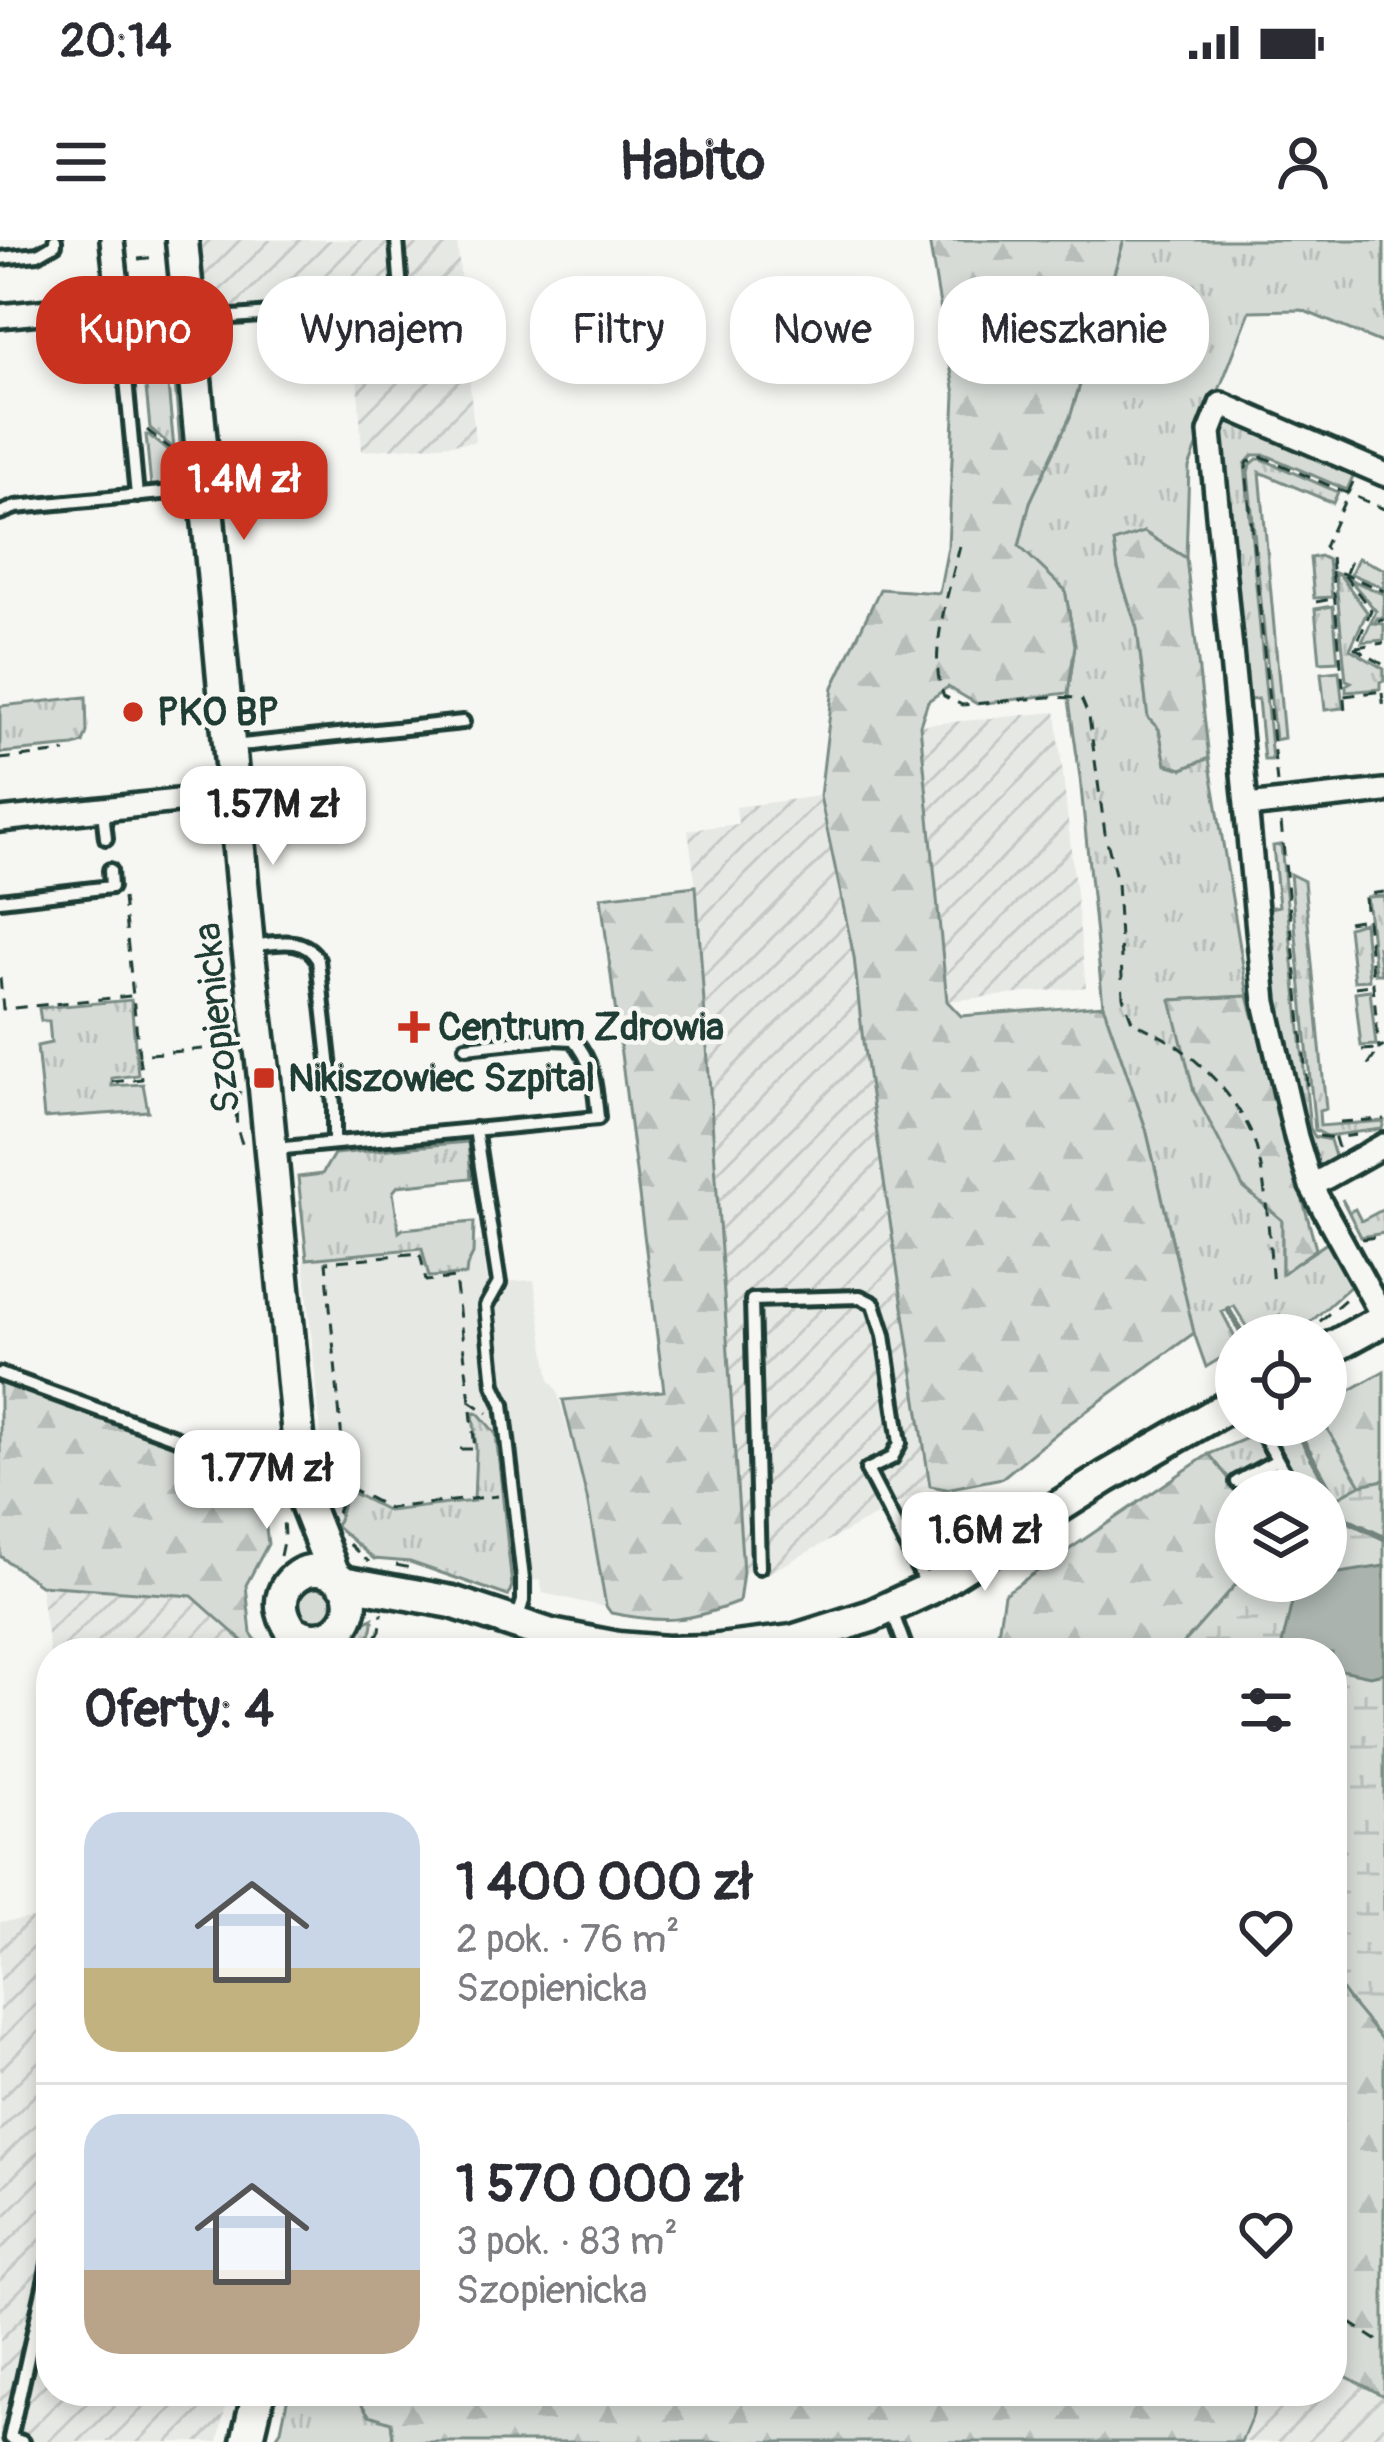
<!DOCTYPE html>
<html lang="pl">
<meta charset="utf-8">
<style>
body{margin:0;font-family:Pangolin,sans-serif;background:#f7f7f7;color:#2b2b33;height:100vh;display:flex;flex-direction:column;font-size:45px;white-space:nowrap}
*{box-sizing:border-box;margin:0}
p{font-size:39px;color:#7c7c81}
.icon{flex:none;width:66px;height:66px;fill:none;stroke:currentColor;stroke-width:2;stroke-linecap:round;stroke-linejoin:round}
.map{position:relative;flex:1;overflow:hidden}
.details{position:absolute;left:36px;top:1398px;width:1311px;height:768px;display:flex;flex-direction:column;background:#fff;border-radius:48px;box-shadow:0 6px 18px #0003}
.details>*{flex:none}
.guide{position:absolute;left:36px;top:36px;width:1314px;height:108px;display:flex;gap:24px}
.fabs{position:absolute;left:1215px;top:1074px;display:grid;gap:24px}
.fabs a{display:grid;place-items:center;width:132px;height:132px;border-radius:50%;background:#fff;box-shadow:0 6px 18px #0003;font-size:60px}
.price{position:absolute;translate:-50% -102px;padding:0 27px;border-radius:24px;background:#fff;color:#222;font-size:39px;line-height:78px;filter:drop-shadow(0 3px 6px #0008)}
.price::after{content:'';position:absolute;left:50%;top:72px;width:36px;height:27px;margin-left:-18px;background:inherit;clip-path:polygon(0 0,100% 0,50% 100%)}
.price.current{background:#c8321e;color:#fff}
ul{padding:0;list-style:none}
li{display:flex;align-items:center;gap:36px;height:300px;padding:0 48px}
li+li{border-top:3px solid #e1e1e2}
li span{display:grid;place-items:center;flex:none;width:336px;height:240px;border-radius:36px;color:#555}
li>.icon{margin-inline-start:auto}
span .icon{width:144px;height:144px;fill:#fffc;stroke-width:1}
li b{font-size:51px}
h2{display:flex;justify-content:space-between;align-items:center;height:144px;padding:0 48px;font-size:51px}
.tag{padding:0 42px;border-radius:48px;background:#fff;box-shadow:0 6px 18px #0003;font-size:42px;line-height:108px}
.tag.current{background:#c8321e;color:#fff}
.status{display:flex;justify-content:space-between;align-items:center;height:84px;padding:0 60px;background:#fff;direction:ltr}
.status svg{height:33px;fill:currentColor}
header{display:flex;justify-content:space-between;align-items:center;height:156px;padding:0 48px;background:#fff;font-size:54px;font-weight:700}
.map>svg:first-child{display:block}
.built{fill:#e6e8e4}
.industrial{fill:url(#industrial-furrows)}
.grass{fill:url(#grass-tufts);stroke:#7a8c85;stroke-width:3}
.forest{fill:url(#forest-firs);stroke:#7a8c85;stroke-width:3}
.wetland{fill:url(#wetland-marsh);stroke:#7a8c85;stroke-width:3}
.water{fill:#aab3ae;stroke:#72847d;stroke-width:3}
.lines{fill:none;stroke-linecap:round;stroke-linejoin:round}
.stream{stroke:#72847d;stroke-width:6}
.lane-casing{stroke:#1f3d34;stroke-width:20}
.street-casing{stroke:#1f3d34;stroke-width:30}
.secondary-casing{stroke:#1f3d34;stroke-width:39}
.path{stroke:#1f3d34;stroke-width:3;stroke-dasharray:12 9;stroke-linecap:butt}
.lane{stroke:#f6f6f2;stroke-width:10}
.street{stroke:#f6f6f2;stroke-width:21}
.secondary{stroke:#f6f6f2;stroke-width:30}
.poi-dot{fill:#c8321e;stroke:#f6f6f2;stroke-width:4.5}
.labels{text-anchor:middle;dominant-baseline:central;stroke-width:9;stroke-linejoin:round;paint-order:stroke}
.poi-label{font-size:39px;font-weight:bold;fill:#1f3d34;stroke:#f6f6f2;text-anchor:start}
.street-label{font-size:39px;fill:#1f3d34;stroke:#f6f6f2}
</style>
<div class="status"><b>20:14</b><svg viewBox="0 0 49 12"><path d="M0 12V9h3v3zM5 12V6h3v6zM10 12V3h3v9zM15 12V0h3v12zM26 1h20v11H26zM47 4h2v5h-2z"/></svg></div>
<header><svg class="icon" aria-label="menu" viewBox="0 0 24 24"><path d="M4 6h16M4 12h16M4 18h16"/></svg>Habito<svg class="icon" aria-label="person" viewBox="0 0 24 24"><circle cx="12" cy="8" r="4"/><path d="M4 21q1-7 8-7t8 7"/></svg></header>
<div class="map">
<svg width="1384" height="2202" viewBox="0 0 1384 2202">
<defs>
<pattern id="industrial-furrows" width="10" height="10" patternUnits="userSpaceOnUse" patternTransform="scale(3)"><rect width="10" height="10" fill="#e6e8e4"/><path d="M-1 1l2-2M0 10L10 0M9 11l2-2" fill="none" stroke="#c5c8c4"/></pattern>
<pattern id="grass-tufts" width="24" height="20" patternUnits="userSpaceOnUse" patternTransform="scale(3)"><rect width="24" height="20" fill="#d6dbd6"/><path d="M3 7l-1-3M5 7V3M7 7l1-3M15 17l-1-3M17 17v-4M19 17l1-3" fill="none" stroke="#b7bdb8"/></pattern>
<pattern id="forest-firs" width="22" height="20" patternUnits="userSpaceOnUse" patternTransform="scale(3)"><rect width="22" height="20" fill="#d6dbd6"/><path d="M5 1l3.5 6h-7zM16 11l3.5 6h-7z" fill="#b7bdb8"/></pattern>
<pattern id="wetland-marsh" width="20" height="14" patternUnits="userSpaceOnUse" patternTransform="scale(3)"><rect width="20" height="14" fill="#d6dbd6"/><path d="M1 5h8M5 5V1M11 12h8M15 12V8" fill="none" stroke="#b7bdb8"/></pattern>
</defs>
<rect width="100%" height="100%" fill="#f6f6f2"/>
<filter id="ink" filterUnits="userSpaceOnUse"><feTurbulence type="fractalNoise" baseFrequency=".00833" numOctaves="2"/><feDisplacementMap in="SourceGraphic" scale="24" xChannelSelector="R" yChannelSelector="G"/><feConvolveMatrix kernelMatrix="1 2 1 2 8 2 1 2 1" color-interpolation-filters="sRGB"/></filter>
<g filter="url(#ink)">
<path class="built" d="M482,1001l5,42 47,-3 16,101 7,9 29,109 19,108 -62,-14 -3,-13 -35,2 -159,-52 -17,-15 -25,-255z"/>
<path class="industrial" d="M202,0h255l18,202 -113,9 -5,-79 -55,6 -4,-52 -89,1z
M1056,472l30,275 -139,14 -27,-276z
M820,556l34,161 9,85 67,444 -163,88 -24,-3 -47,-685 -8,-56 50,-6 -2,-17z
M40,1345l152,11 64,57h-205v9z
M51,1676v475h178l-11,51h-218v-520z
M1332,2129l52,27v46h-143l12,-28 1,-23h78z"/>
<path class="grass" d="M1124,0h260v104l-82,-34 -52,1 -61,156 -3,91 -42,-26 -26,37 19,59 11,89 11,12 7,35 17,5 26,-11 39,238 -76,4 71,187 39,33v53l48,-32 24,42 -58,52h-12l8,-8 -12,-12 -21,20h-7l-18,-29 -12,6 14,27v10l-30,18 -12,-34 -48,-204 -43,-124 -23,-228 -12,-84 7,-48 -10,-55 -46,-43 11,-45 40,-85z
M163,70l12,7 20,157 -7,9 -1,-23 -6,-5 -9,-109z
M154,75l10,28 10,106 -24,-21 -10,-101 4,-11z
M1231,179l125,50 -9,21 -81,-35h-13l-8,9 27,296h-8l-6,-61 -15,2 -23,-274z
M146,195h3l26,21 1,27 -25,3z
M1257,219h5l76,33 -5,11 -73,-31 24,266 -9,2 -27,-268 2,-7z
M1320,316l8,4 4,37 -18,1 -4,-40z
M1358,318l26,11v19l-33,-14z
M1335,333l5,2 27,37 -17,37 34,20v12l-4,1v7l-34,3v-7l5,-3 -5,-2z
M1349,339l35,15v24h-6l-4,5 10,1v16l-22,2 14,-31z
M1333,366l5,55 -18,1 -5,-53z
M1339,431l4,37 -18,2 -4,-37z
M86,457l1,35 -4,11 -9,3 -74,7v-47z
M1281,605l29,283 5,9 15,3 7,23 -7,4 -16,-3 -38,-151 -12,-104 15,-3 -6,-60z
M1290,634l14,7 22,228 -7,2 1,15 64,-5 -2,8 -55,7 -12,-6z
M1384,656v54l-6,-3 3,27h-6l-8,-77z
M1364,682l5,58 -15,1 -6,-54z
M1370,750l6,55 -15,1 -6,-54z
M131,760l7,75 -26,3v8l31,-2 5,27 -104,7 -7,-72 14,-3 -2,-22h-8l-2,-13z
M468,902l3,36 -73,8 -5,6 6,40 4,-3 71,-7 -1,32 -6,12 -1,9 -37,2 -7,-29 -115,11 -9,-82 24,-3 12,-20z
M1342,959l7,13 6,-3 6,12 23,-12v24l-23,4z
M473,1172l6,2 17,20 16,152 -4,10 -98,-34 -36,-3 -38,-33 11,-36 41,21 86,-10 2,-52z
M1278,1185h47l36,60 -35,19v-13h-87l-30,-37z
M297 1364a18 18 0 1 1 36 0a18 18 0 1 1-36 0Z
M373,1378c1,15 -7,25 -18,35h-17c6,-18 18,-29 35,-35z
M289,2151h19l3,7 43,-6 37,30 2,15 -4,5h-116l8,-12z"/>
<path class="forest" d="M929,0h195l-54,177 -40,85 -11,44 46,44 10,55 -7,48 -91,11 -29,-17 -20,14 -8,24 27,276 14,15 142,-11 43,124 48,204 -131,95 -61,50 -56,11 -16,-3 -67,-444 -9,-85 -34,-161 13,-109 47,-98 59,4 9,-46 7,-153z
M1144,292l42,26 23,200 -27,11 -16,-5 -7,-35 -11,-11 -11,-90 -19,-59 -4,-27z
M696,646l47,686 -4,30c-52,20 -74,22 -128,11l-5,-7 -19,-108 -24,-98 101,-9 -63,-494z
M1248,756l68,253 -34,25v-54l-39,-33 -49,-95 -23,-92z
M0,1125l260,116 8,63 -22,41 5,48 14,20h-9l-64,-57 -152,-11 -40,-29z
M1384,1131v109l-23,5 -36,-60 1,-21z
M1209,1214l30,37h-3v90h3l-64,72h-180l9,-59z
M1332,1733c12,26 36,47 52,70v353l-52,-27z
M308,2151h946l-1,23 -12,28h-852l4,-6 -2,-14 -22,-7 -15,-22 -43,5z"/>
<path class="wetland" d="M1384,1240v563c-16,-23 -40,-44 -52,-70v-320h-157l64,-72h87v-77l35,-19z"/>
<path class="water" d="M1384,1326v107l-14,3 -38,-8v-15h-52l17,-72h29v-6z"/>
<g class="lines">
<path class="stream" d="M1228,1069l15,26
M1294,1185l53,95 37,18
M1333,1336l14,-56"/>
<g class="lane-casing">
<path id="lane" d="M0,18l38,-4 17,-10v-4
M119,64l18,192
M194,80l208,-16 -5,-64
M0,273l16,-6 187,-18
M232,506l231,-24
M103,571l3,27
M0,660l111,-13 -1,-17
M249,706c26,-2 54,-12 69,14l16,145v38
M475,889l24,154 -13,23 8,79 9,19 20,175v22l-6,19
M274,909l324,-31c-3,-30 -4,-56 -25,-79l-21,-1 -86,9
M0,1134l265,96 33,-2
M1258,1185l31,56
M1237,1242l40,-22
M759,1327l-7,-267 108,-3 14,7 10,31 16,108 -8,15 -25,12 59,114
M892,1371l12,33
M22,2202l-12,-4 41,-183"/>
</g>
<g class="street-casing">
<path id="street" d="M112,0l7,64
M0,76l188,-19
M1384,234l-163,-70 -11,28 55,570 31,135 15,49 73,133
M1247,566l137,-15
M0,580l233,-25
M1311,946l73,-41"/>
</g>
<g class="secondary-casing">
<path id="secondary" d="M182,0l66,706 16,132 37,390 4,33 29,74
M1326,1111l58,-32
M342,1342l110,20 99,33 67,13 49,4 44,-1 81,-10 79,-25 58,-27 177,-112 130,-75
M296,1393c47,23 77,-41 34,-60 -26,-11 -54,12 -47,39 3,15 17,26 23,41
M247,2202l12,-51"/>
</g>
<path class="path" d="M138,19l20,-2
M147,190l30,24
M1353,242l-29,65 7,8 1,14 52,22
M960,306c-10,42 -34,111 -16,150l18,9 87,-8 32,1 8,19 16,116 12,49 6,115 9,24c16,9 35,17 49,28 27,20 53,49 68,79 18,36 20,115 24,158
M1332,331l12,125 40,-5
M1346,333l6,-15
M1344,335l27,35 -16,38 29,17
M1316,362l16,-3
M1378,381l6,-1
M1356,407l28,-4
M1382,453l2,17
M1344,458l1,15
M0,519l66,-7
M1277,543l-31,-315 2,-6 15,-5 121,52
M1281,583l27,271
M1384,652l-16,2 -3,4 14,151 5,-3
M123,658l16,157 96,-9
M1348,682l17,-3
M1381,711l3,24
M0,738l3,31 128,-13
M1355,747l16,-2
M1362,810l15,-1
M1368,825l10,-14
M112,842l30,-3 -3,-22
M240,851c-5,27 -6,34 5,60
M1340,882l44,-3
M1319,896l16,2
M1338,908l-3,-10 21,-3
M1362,999l22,-3
M1304,1095l44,-38
M470,1161l-15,-123 -29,3 -6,-28 -94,9 20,224 42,22 110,-12
M460,1209h15l-5,-48 18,12
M337,1273l8,-25
M349,1304l20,18
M280,1316l4,-19 -1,-19
M396,1325l20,4
M364,1413l16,-22 2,-18
M1332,2071l52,34"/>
<use href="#lane" class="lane"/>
<use href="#street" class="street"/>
<use href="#secondary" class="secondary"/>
</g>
</g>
<g class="poi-dot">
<circle cx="133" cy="472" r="12"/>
<path d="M408 769h12v12h12v12h-12v12h-12v-12h-12v-12h12z"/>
<rect x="252" y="826" width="24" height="24" rx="6"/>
</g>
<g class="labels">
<g class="poi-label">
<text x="157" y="472">PKO BP</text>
<text x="438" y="787">Centrum Zdrowia</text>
<text x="288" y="838">Nikiszowiec Szpital</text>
</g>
<g class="street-label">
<text transform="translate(217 778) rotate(-96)">Szopienicka</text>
</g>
</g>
</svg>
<div class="fabs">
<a><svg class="icon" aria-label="locate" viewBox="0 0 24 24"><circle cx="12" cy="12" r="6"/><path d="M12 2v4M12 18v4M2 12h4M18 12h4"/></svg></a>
<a><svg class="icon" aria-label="layers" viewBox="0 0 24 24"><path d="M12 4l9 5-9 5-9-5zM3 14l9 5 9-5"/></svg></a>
</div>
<b class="price current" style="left:244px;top:303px">1.4M zł</b>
<b class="price" style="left:273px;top:628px">1.57M zł</b>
<b class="price" style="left:267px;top:1292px">1.77M zł</b>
<b class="price" style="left:985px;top:1354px">1.6M zł</b>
<div class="guide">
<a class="tag current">Kupno</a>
<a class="tag">Wynajem</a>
<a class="tag">Filtry</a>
<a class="tag">Nowe</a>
<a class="tag">Mieszkanie</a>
</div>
<section class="details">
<h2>Oferty: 4<svg class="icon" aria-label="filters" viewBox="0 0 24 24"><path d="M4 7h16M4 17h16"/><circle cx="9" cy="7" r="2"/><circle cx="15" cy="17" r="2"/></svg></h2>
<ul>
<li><span style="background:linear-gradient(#c9d6e8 65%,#c2b280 0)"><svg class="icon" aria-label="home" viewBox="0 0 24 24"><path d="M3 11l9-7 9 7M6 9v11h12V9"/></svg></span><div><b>1 400 000 zł</b><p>2 pok. · 76 m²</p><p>Szopienicka</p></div><svg class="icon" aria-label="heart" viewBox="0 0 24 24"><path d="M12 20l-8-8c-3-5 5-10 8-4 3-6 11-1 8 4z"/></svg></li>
<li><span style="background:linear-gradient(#c9d6e8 65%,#b9a48a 0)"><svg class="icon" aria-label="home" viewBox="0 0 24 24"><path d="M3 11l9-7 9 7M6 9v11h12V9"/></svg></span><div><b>1 570 000 zł</b><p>3 pok. · 83 m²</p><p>Szopienicka</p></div><svg class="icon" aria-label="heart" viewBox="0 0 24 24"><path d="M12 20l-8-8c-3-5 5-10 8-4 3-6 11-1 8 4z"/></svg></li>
</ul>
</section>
</div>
